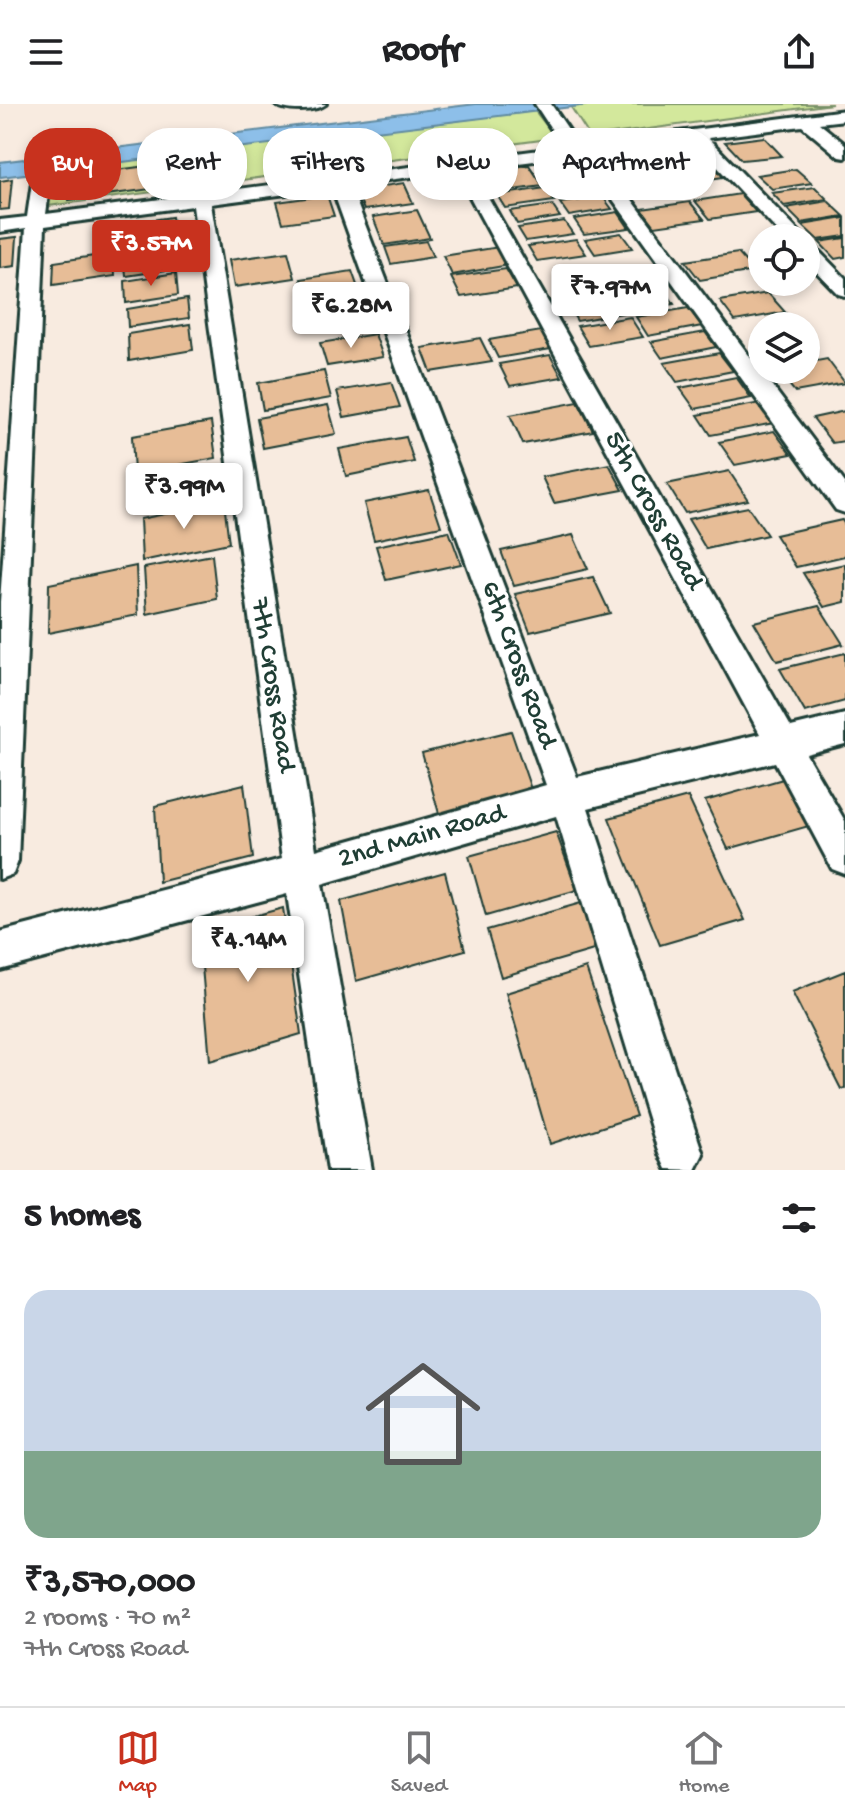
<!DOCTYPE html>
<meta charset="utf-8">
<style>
body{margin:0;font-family:"Gochi Hand",sans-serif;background:#f6f6f6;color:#202124;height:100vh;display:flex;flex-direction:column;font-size:30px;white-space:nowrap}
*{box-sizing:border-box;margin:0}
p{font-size:26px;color:#757577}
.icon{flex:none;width:44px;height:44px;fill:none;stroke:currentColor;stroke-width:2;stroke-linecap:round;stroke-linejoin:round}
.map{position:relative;height:1066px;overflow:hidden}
.side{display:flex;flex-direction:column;background:#fff;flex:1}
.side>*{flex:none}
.guide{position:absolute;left:24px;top:24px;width:798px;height:72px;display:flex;gap:16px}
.tools{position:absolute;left:748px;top:120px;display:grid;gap:16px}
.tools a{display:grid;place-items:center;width:72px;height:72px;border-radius:50%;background:#fff;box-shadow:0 4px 12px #0003;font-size:40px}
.price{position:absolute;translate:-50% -68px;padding:0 18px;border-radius:8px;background:#fff;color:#222;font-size:26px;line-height:52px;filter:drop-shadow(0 2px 4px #0008)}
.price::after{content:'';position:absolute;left:50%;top:48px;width:24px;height:18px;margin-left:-12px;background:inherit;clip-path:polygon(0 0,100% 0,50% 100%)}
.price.selected{background:#c8321e;color:#fff}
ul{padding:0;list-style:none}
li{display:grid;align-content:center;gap:16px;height:424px;padding:0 24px}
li+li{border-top:2px solid #e0e0e0}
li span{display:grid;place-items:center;height:248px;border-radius:24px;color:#555}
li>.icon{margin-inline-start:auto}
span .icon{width:144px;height:144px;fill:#fffc;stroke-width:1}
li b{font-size:34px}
h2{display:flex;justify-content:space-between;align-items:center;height:96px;padding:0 24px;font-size:34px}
.chip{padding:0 28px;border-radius:32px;background:#fff;box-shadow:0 4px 12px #0003;font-size:28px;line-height:72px}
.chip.selected{background:#c8321e;color:#fff}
header{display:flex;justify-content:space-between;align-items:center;height:104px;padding:0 24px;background:#fff;font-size:36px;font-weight:700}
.tabs{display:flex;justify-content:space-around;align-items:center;height:112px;border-top:2px solid #e0e0e0;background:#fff;font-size:22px;color:#757577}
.tabs a{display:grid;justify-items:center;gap:4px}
.tabs .selected{color:#c8321e}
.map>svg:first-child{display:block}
.green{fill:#d3e89c;stroke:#799268;stroke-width:2}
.water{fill:#8dbfe9;stroke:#618ba1;stroke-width:2}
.building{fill:#e7bd97;stroke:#1f3d34;stroke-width:2}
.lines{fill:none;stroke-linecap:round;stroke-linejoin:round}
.minor-casing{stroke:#1f3d34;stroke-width:6}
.minor{fill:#fff;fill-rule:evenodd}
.labels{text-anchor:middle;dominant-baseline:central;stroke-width:6;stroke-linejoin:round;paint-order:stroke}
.street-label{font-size:28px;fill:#1f3d34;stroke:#fff}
</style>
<header><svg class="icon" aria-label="menu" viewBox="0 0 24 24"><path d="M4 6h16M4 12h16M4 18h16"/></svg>Roofr<svg class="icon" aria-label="share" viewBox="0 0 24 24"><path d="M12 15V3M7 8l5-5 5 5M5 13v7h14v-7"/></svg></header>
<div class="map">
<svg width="845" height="1066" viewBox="0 0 845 1066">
<rect width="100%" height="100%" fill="#f8ebe0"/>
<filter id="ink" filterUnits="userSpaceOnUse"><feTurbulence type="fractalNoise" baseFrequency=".0125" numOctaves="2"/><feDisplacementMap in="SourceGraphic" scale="16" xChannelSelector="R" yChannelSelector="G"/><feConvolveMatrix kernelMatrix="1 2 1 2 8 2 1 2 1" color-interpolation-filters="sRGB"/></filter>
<g filter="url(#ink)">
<path class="green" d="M596,0h236l-242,33 -19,-30z
M535,7l21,27 -508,68 2,-36z"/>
<path class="water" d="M476,0h120l-596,73v-15z"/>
<path class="building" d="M764,33l18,19 -40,4 -17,-18z
M170,59l3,23 -104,14 1,-24z
M712,60l11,13 -40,6 -11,-13z
M529,61l14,21 -46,6 -12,-21z
M796,65l16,14 -40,6 -15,-14z
M664,66l12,14 -41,6 -12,-14z
M12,75l-3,30 -9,1v-29z
M404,79l9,20 -49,7 -8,-20z
M815,83l12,12 -43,7 -12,-13z
M545,84l9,13 -49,7 -8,-13z
M740,90l16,18 -46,7 -15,-18z
M327,91l7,21 -51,7 -6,-21z
M603,93l9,12 -43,7 -9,-13z
M828,97l16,15 -43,7 -15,-15z
M690,98l14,17 -49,7 -13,-17z
M552,101l8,12 -43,7 -7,-13z
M417,106l13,28 -46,7 -11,-28z
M618,108l11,16 -45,6 -10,-15z
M172,113l3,22 -55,7 -2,-21z
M845,114v18l-27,4 -16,-15z
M564,117l9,13 -47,7 -8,-13z
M621,129l11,15 -37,6 -10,-15z
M17,133l-2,29 -15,2v-29z
M845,134v19l-10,2 -16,-17z
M576,135l10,15 -49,7 -9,-15z
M426,137l7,16 -42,7 -6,-17z
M177,143l3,21 -54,8 -2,-22z
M499,143l10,18 -57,10 -9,-19z
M288,148l7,26 -61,9 -5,-27z
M114,149l1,23 -62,9 1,-23z
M738,149l16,18 -54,9 -15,-19z
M506,165l11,19 -56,9 -10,-20z
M652,165l12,16 -46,7 -11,-15z
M352,167l6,17 -52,8 -5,-17z
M176,169l2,22 -52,8 -1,-22z
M665,186l9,14 -44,7 -9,-13z
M362,188l6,18 -55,9 -5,-19z
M768,189l17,19 -50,9 -15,-20z
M611,193l11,16 -45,8 -10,-17z
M187,195l2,19 -61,9 -1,-18z
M688,204l14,18 -54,10 -12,-19z
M630,213l13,20 -54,9 -12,-20z
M190,220l3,26 -64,11 -1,-27z
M541,227l10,18 -53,9 -9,-18z
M705,228l11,15 -54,11 -11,-16z
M375,230l8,23 -56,9 -7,-23z
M480,234l12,24 -61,10 -9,-24z
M719,249l14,18 -56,11 -13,-19z
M550,251l12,22 -52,9 -11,-22z
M827,255l18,24 -50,9 -18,-22h29v-7z
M324,267l7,27 -68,12 -5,-27z
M736,273l15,21 -56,11 -15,-21z
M391,278l9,25 -56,10 -7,-26z
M578,298l15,29 -70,13 -13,-29z
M760,299l14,20 -63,12 -13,-20z
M328,301l8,29 -73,14 -6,-30z
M845,307v30l-13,2 -19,-25z
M211,318l5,36 -82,15 -2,-37z
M774,327l17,23 -56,11 -16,-23z
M406,333l8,25 -68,14 -7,-27z
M609,360l14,26 -69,13 -12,-26z
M729,367l19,29 -63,13 -18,-29z
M429,386l12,36 -67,14 -10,-37z
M224,398l5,41 -87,18 -2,-42z
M748,403l19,28 -61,14 -18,-30z
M842,416l3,5v31l-49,11 -21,-32z
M449,427l12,33 -75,16 -10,-34z
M573,431l15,34 -74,17 -13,-35z
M212,451l5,44 -70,15 -3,-46z
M845,460v38l-21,5 -21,-34z
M136,462l2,49 -90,18 1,-49z
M593,473l17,36 -80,19 -15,-38z
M819,502l24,38 -66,17 -23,-39z
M845,549v48l-40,11 -25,-43z
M511,627l21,61 -92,25 -18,-64z
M783,675l26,47 -81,23 -23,-48z
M244,680l9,74 -94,24 -4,-76z
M688,693l57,123 -85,25 -51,-127z
M556,728l21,58 -91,26 -17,-60z
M445,768l20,78 -109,31 -15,-80z
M581,799l16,46 -96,28 -14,-47z
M283,804l18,126 -91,27 -11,-130z
M586,864l50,148 -86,28 -44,-151z
M845,867v117l-4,1 -49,-97z"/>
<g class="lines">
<g class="minor-casing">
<path id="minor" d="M274,0h52c-10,8 -42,8 -52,0z
M535,0h16l28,41 266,-35v10l-26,3 26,21v14l-6,-1 -37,-31 -94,12 97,100h-21l-92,-98 -95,13 248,330v30l-9,-3 -255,-355 -109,14 319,558 54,-13v30l-39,10 39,67v53l-13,-5 -57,-107 -187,46 115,346 -8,16 -29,-1 -7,-15 -103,-338 -234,68 50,286h-44l-41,-276 -287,76v-38l282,-73 -89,-653 -148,20 -27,635 -5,13 -13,5v-277l26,-374 -26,4v-12l27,-3 8,-55 9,-5 9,5 -7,52 517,-67zM456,67l304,563 -183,43 -227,-592zM332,84l214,597 -230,65 -105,-646z
M806,139l7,2 32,33v18l-7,-2 -32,-33z"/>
</g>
<use href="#minor" class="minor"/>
</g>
</g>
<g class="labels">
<g class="street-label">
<text transform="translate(653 407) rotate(61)">5th Cross Road</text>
<text transform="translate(518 561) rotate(70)">6th Cross Road</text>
<text transform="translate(272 581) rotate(81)">7th Cross Road</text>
<text transform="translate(422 733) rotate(-16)">2nd Main Road</text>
</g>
</g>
</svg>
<div class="tools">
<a><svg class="icon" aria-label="locate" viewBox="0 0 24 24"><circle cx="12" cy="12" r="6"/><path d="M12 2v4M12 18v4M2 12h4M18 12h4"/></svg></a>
<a><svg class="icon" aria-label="layers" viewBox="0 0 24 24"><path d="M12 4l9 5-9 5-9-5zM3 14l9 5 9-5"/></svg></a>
</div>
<b class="price selected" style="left:151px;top:184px">₹3.57M</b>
<b class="price" style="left:610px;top:228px">₹7.97M</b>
<b class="price" style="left:351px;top:246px">₹6.28M</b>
<b class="price" style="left:184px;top:427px">₹3.99M</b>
<b class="price" style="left:248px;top:880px">₹4.14M</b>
<div class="guide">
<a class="chip selected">Buy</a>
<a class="chip">Rent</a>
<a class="chip">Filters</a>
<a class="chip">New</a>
<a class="chip">Apartment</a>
</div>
</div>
<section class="side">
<h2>5 homes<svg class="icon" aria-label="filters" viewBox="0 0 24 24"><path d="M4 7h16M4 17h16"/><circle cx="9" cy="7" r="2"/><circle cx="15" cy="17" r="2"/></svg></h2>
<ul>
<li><span style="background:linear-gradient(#c9d6e8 65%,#7fa58c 0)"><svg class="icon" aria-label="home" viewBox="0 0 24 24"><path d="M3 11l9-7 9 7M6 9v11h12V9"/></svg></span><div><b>₹3,570,000</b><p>2 rooms · 70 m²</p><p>7th Cross Road</p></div></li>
</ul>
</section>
<nav class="tabs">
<a class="selected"><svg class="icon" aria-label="map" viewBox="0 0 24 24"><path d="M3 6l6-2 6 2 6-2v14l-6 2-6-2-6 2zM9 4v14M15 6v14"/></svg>Map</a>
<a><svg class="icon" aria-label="saved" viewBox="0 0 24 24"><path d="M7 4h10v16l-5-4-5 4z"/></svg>Saved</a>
<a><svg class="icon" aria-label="home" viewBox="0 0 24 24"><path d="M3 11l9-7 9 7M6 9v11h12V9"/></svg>Home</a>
</nav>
